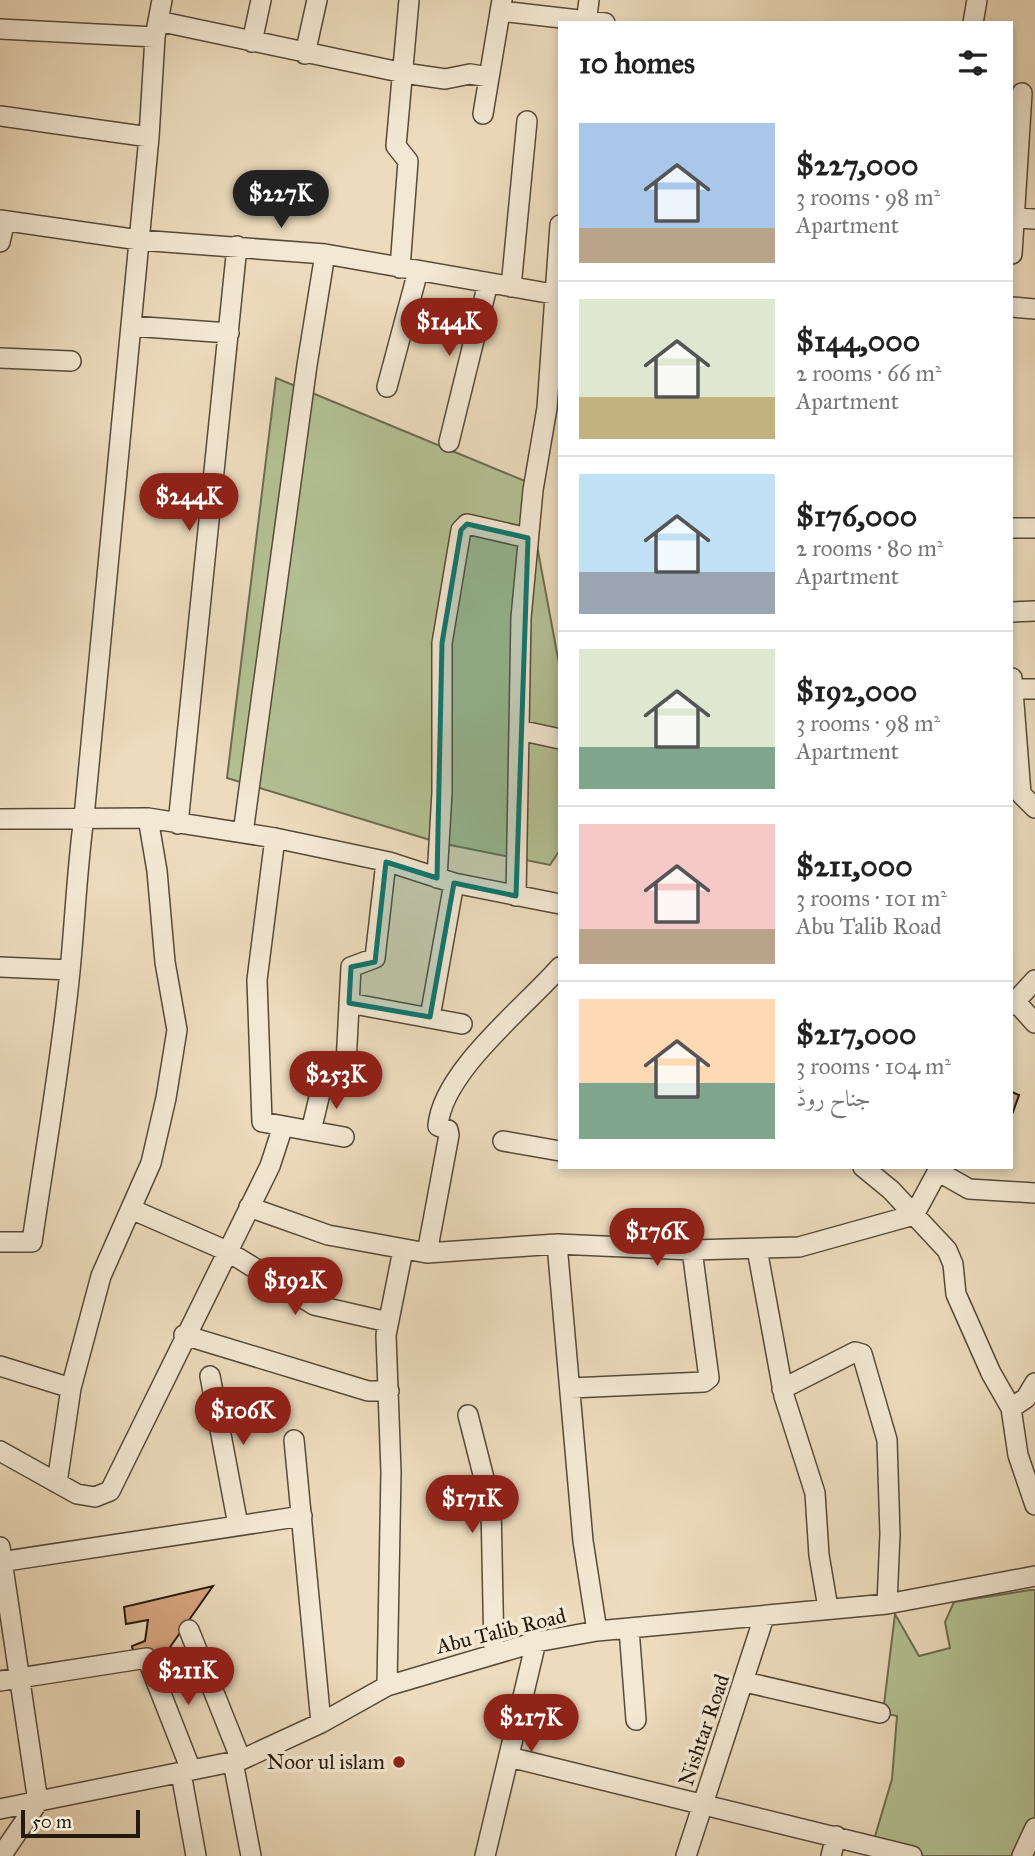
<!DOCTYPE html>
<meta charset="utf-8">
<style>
body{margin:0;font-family:"IM FELL Great Primer",Amiri,serif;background:#f2f2f2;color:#222;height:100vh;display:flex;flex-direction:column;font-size:26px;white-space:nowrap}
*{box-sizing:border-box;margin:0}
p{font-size:23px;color:#767676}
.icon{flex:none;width:38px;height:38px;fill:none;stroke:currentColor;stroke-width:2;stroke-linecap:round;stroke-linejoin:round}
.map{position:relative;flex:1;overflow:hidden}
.sheet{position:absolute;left:558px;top:21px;width:455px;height:1148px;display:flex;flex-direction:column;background:#fff;border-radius:0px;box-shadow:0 4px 10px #0003}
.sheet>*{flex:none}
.scale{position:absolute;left:21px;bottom:18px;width:119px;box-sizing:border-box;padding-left:7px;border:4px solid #24190d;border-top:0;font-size:19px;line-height:24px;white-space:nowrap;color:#24190d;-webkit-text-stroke:5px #f3e8d3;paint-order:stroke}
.price{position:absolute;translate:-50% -60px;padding:0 16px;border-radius:24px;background:#8f2418;color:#fff;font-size:23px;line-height:46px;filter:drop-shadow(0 2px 4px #0008)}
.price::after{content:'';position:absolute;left:50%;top:42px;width:21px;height:16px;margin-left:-10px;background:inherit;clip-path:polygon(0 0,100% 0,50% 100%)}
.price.current{background:#222;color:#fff}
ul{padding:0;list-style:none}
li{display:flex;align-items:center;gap:21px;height:175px;padding:0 21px}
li+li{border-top:2px solid #e0e0e0}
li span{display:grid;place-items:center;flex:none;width:196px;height:140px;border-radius:0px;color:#555}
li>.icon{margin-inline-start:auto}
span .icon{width:84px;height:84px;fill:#fffc;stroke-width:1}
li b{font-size:30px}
h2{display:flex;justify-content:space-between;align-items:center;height:84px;padding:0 21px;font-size:30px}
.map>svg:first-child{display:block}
.green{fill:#b3c194;stroke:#6c6d50;stroke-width:2}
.building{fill:#d8a57f;stroke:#24190d;stroke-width:2}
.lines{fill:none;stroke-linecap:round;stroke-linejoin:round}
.minor-casing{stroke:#564a39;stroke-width:22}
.minor{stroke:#f3e8d3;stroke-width:19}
.marked{fill:#0f766e;fill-opacity:0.2;stroke:#0f766e;stroke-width:5;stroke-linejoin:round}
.poi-dot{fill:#8f2418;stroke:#f3e8d3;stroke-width:2.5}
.labels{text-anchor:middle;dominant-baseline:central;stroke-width:7;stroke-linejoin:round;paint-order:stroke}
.street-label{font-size:21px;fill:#24190d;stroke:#f3e8d3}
.poi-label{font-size:21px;fill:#24190d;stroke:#f3e8d3;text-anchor:end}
</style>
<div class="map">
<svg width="1035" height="1856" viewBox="0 0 1035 1856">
<rect width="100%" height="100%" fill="#ecdbbc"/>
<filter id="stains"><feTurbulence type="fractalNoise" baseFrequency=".00286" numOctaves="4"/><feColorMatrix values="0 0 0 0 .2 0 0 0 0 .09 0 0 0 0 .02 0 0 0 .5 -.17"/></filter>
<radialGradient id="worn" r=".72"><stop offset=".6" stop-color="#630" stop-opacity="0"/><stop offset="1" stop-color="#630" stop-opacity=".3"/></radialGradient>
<path class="green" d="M276,378l249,103 35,188v181l-10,15 -110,-22 -213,-65z
M1030,1590h5v258l-3,8h-119l-40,-13 19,-64 5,-63 -14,-3 12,-99 24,42 31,-8 -5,-26 9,-20z"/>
<path class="building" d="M1012,1092l7,3 -6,17 -1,-1z
M213,1586l-50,71 3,6 -7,4 -25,-12 -2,-9 13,-5 3,-21 -22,4 -2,-17z"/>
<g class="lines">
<g class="minor-casing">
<path id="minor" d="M500,11l105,12
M158,21l246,52 41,6 25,-5 19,3
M586,23l3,-23
M973,23l4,-23
M0,29l155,8
M252,42l9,-42
M305,54l12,-54
M483,114l19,-114
M0,116l149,21
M1014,218l21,1
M0,220l139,20 186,14 228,40
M0,242l5,-21
M1012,254l10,-161
M400,268l8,-107 -12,-15 13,-146
M511,287l16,-166
M1012,307l23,2
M131,326l98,7
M0,358l71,3
M387,387l31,-116
M449,442l39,-159
M1012,528h23
M1012,612l23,-1
M1012,678l9,116 14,14
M1012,689h23
M519,730l41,9
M0,819l148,-1 127,20 114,24 65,21 106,21
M178,824l59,-578
M243,833l64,-468 18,-111
M275,838l-18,142 5,142 82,15
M437,878l5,-86v-149l19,-113 6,-6 61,14
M516,896l5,-278 12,-128 14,-82 13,-183
M0,967l70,3
M1015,1001l20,22
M349,1003l113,21
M1012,1005l23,-25
M430,1017l24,-134
M346,1064l5,-97 24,-9 11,-96
M311,1131l12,-50
M503,1141l57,10
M863,1167l28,23 56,60 6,14 3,30 35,79 20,35 7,47 17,50
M939,1172l30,17 66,4
M249,1207l79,28 99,18 130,-9 135,6 107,-3 115,-32 26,-48
M131,1209l96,42 87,54 74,17
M0,1242h32c13,-90 29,-180 38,-271 5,-51 7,-103 14,-154l65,-680 6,-100 7,-37
M557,1244l26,297 14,90
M757,1249l27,147 31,97 4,62 9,53
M427,1253l22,-118 -1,-5 -10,-4c4,-54 86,-118 122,-159
M184,1335l184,56h21
M0,1366l71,22
M210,1376l28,149
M571,1388l133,-6 5,-4 -17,-128
M782,1389l73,-37 7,2 25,86 3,94 -3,70
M1011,1408l15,-10 9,-15
M468,1415l23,91 3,147
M294,1440l27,283
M0,1451l77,43 18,3 15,-6 160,-325 13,-40
M57,1483l14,-95 30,-112 50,-113 15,-65 11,-68 -12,-68 -8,-91 -9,-53
M0,1547l38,255 -37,54
M0,1562l302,-46
M629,1629l7,91
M189,1630l52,130
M0,1681l147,-23 44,112
M745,1682l135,31
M387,1686l4,-214 -5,-137 17,-85
M509,1757l403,99
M233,1762l18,94
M181,1773l15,83
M0,1809l241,-49 80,-37 66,-37 149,-44 61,-11 290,-27 148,-28
M485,1856l51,-214
M686,1856l78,-239
M831,1856l5,-20
M1022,1856l13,-28"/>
</g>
<use href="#minor" class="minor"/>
</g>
<path class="marked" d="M467,524l61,14 -12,358 -62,-13 -24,134 -81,-14 2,-36 24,-5 11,-100 51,16 5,-235 19,-113z"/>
<circle class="poi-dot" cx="399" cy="1762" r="7"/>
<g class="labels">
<g class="street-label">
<text transform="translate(501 1631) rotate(-14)">Abu Talib Road</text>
<text transform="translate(704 1730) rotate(-71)">Nishtar Road</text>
</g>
<g class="poi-label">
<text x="385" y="1762">Noor ul islam</text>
</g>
</g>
<rect width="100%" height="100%" filter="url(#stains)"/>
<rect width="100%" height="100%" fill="url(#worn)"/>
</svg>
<div class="scale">50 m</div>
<b class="price current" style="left:281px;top:230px">$227K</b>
<b class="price" style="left:449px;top:358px">$144K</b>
<b class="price" style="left:189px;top:533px">$244K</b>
<b class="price" style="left:336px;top:1111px">$253K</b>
<b class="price" style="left:657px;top:1268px">$176K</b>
<b class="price" style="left:295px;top:1317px">$192K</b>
<b class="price" style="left:243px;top:1447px">$106K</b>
<b class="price" style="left:472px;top:1535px">$171K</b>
<b class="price" style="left:188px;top:1707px">$211K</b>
<b class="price" style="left:531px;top:1754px">$217K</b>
<section class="sheet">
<h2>10 homes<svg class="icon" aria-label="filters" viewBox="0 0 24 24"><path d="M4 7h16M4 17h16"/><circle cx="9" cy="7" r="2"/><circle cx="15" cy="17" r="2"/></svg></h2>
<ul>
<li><span style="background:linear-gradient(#a9c7e8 75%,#b9a48a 0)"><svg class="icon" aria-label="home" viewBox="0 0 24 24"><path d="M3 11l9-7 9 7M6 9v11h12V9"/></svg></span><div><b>$227,000</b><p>3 rooms · 98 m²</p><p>Apartment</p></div></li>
<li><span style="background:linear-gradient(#dfe7d0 70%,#c2b280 0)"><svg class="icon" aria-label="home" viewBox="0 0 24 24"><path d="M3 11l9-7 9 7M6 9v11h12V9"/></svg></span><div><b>$144,000</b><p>2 rooms · 66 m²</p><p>Apartment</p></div></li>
<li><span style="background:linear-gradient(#bfe0f5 70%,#9aa5b1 0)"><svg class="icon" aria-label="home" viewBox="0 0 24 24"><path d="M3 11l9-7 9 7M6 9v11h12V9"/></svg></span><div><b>$176,000</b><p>2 rooms · 80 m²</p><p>Apartment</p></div></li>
<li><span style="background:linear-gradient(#dfe7d0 70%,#7fa58c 0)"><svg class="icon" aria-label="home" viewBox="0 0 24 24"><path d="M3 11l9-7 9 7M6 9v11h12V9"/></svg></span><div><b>$192,000</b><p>3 rooms · 98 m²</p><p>Apartment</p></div></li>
<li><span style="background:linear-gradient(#f6c9c9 75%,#b9a48a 0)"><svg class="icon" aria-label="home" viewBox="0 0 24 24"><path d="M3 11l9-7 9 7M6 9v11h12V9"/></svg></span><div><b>$211,000</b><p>3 rooms · 101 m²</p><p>Abu Talib Road</p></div></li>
<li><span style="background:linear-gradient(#ffd9b3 60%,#7fa58c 0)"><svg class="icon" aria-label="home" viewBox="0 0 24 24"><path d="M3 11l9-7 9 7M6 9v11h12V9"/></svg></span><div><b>$217,000</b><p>3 rooms · 104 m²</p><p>جناح روڈ</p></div></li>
</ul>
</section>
</div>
